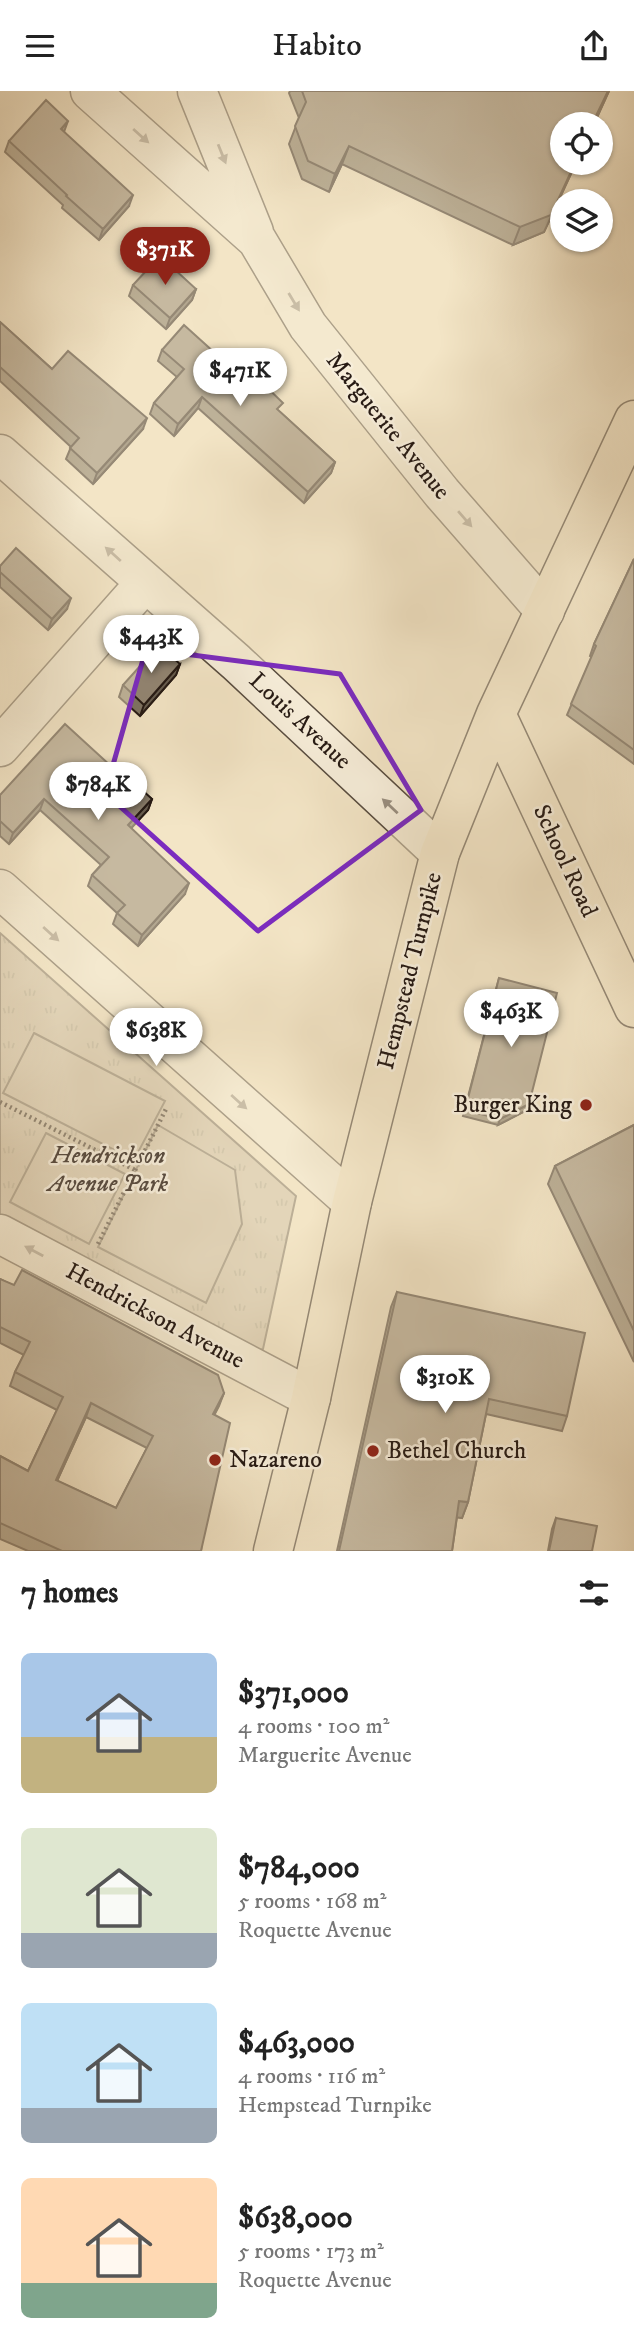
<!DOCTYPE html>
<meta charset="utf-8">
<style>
body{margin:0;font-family:"IM FELL DW Pica",serif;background:#f2f2f2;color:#222;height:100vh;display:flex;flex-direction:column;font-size:26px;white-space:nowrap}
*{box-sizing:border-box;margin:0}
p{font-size:23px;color:#767676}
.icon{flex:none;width:38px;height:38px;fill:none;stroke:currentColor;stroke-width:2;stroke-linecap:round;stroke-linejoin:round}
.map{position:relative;height:1460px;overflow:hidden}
.panel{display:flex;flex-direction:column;background:#fff;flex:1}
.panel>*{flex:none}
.buttons{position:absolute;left:550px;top:21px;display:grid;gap:14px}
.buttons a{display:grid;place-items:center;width:63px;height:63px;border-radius:50%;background:#fff;box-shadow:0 2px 5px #0004;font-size:35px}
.price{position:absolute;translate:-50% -60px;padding:0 16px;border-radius:24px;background:#fff;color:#222;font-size:23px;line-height:46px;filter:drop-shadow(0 2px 4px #0008)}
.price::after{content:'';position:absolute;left:50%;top:42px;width:21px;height:16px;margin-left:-10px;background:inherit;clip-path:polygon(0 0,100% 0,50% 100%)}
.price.selected{background:#8f2418;color:#fff}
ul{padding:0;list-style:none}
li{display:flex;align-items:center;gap:21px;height:175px;padding:0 21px}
li span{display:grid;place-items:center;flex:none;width:196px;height:140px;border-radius:10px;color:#555}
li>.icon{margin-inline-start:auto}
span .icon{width:84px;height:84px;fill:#fffc;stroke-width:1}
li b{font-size:30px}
h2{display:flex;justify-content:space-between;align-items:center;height:84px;padding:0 21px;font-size:30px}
header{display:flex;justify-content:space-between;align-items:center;height:91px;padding:0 21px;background:#fff;font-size:32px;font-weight:600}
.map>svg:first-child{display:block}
.grass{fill:url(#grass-tufts);stroke:#7b6e5e;stroke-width:2}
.pitch{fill:#d0c2a8;stroke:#7b6e5e;stroke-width:2}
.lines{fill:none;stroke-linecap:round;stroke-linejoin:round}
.minor-casing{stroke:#594d40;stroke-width:41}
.major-casing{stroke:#261a14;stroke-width:41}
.path{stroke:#261a14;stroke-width:4.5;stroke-dasharray:2 3.5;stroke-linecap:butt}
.minor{stroke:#f7eeda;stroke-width:38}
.major{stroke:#f3e5c6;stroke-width:38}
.wall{fill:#7d7261;stroke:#261a14;stroke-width:2;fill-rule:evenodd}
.shaded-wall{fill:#665c4f;stroke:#261a14;stroke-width:2}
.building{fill:#918471;stroke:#261a14;stroke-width:2;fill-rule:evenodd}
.oneway{fill:#998f81}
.marked{fill:none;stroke:#7b2cbf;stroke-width:5;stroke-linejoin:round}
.poi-dot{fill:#8f2418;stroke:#f7eeda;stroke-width:2.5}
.labels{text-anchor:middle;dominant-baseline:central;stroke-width:5;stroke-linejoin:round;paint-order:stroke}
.street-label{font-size:24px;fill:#261a14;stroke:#f7eeda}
.poi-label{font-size:24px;fill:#261a14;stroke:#f7eeda;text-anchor:start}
.park-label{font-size:24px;font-style:italic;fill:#594c40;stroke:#f7eeda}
</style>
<header><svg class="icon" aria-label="menu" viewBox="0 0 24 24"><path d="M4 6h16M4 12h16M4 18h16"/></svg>Habito<svg class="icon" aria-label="share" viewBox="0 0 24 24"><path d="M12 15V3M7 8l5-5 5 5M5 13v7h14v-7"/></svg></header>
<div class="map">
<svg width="634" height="1460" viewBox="0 0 634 1460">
<defs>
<pattern id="grass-tufts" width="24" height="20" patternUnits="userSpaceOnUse" patternTransform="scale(1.75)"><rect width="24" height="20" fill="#d0c2a8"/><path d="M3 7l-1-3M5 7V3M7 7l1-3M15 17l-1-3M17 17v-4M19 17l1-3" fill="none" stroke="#b2a690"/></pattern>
</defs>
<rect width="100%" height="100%" fill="#f3e5c6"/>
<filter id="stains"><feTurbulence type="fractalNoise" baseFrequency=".00286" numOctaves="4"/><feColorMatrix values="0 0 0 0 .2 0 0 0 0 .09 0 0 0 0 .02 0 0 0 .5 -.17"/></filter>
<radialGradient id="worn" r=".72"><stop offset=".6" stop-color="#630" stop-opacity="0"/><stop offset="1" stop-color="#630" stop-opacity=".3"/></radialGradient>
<path class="grass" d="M0,842l296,263 -33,153 -31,9 -232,-126z"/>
<path class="pitch" d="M34,942l131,68 -31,59 -131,-67z
M158,1034l77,45 7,54 -36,79 -108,-56z
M46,1042l79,41 -36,70 -79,-42z"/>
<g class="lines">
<g class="minor-casing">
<path id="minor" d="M90,0l167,149 51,86 134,167 103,118
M197,0l57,141
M0,363l236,208 204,191
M0,656l145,-164
M0,798l352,313
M0,1143l311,164"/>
</g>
<g class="major-casing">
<path id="major" d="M496,623l138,294
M273,1460l38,-153 41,-196 88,-349 56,-139 138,-294"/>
</g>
<path class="path" d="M0,1011l135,68
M98,1153l69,-137"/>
<use href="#minor" class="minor"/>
<use href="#major" class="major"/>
</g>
<path class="wall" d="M290,0h319l-15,33 -32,39h14l-32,69 -31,13 -171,-81 -13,28 -27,-13 -13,-35 10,-26 -10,-25z
M64,41l65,74 -30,34 -37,-32 1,-3 -58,-53 4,-11z
M133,194l63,4 -4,11 -26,29 -37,-33z
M0,231l52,47 91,60 -50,55 -27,-25 5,-12 -71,-66z
M162,259l118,62 55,50 -4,11 -27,30 -106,-95 -24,28 -24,-22 4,-11 23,-26 -19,-16z
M634,468v205l-67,-49 25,-58 -2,-1 4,-12z
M0,475l67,43 -19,21 -48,-43z
M180,573l-4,11 -36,41 -21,-19 4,-12z
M112,676l40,32 -4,11 -17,18 54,66 -47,52 -25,-22 4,-11 -29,-27 4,-11 9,-10 -61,-55 -31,34 -9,-8v-41z
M499,887l28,132 -29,15 -35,-9z
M634,1034v237l-86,-178 7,-18z
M0,1188l224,114 -10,22 -13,136h-173l-28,-12v-83l28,15 29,-61 -47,-24 5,-14 9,-17 -24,-12zM86,1326l61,31 -31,60 -59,-27z
M397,1201l170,124 -5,15 -76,-17 -18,88 -6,16 -5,-1 -5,34h-115l54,-244z
M556,1427l36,33h-44l4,-22z"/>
<path class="shaded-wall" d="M608,0h1l-15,33h-2z
M68,30l-4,11 -3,-3z
M349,55l-7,18 -13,28 6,-18z
M575,72h1l-32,69 -31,13 7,-18z
M133,104l-4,11 -30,34 4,-11z
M196,198l-4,11 -26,29 4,-11z
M202,306l-4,11 -24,28 4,-12z
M147,327l-4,11 -50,55 4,-11z
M335,371l-4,11 -27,30 4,-11z
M71,507l-4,11 -19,21 4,-11z
M180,573l-4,11 -36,41 4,-11z
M44,708l-4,11 -31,34 4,-11z
M152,708l-4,11 -24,26 4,-11z
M189,792l-4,11 -47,52 4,-11z
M529,1013l-2,6 -29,15 2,-6z
M224,1302l-5,13 -11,21 5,-13z
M91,1312l-5,14 -35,77 5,-14z
M459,1410l9,1 -6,16 -9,-1z"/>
<path class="building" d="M302,0h306l-16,33h-30v39h13l-24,52 -31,12 -171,-81 -14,28 -27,-13 -13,-35 11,-24z
M46,9l22,21 -7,8 72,66 -30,34 -37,-33 1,-1 -58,-54z
M160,165l36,33 -26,29 -37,-33z
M0,231l52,47 16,-18 79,67 -50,55 -27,-25 9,-10 -79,-71z
M184,234l62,56 7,-7 30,29 -6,6 58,53 -27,30 -106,-95 -24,27 -24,-21 30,-34 -22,-19z
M16,457l55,50 -19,21 -52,-47v-6z
M634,468v191l-63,-46 25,-58 -2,-2z
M159,554l21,19 -36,41 -21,-20z
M65,633l47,43 2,-3 38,35 -24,26 61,58 -47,52 -25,-22 8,-8 -33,-30 17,-18 -65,-58 -31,34 -13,-12v-26z
M499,887l58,15 -28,111 -29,15 -35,-9z
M634,1034v206l-79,-165z
M22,1179l196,105 6,18 -11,21 17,9 -29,128h-139l-62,-28v-67l28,15 35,-74 -48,-25 15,-30 -30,-15v-48l14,6zM91,1312l62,33 -37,72 -60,-28z
M397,1201l188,41 -18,83 -78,-17 -21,103 -9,-1 -7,50h-113z
M556,1427l41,8 -5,25h-43z"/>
<defs><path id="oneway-solid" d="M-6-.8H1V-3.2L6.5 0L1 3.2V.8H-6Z" transform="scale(1.75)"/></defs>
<g class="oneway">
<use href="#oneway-solid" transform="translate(141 45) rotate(42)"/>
<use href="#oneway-solid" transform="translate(222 63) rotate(68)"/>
<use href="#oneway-solid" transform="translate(294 211) rotate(59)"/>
<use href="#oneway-solid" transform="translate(465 428) rotate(49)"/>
<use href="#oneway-solid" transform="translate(113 463) rotate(-138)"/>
<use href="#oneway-solid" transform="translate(390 715) rotate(-137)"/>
<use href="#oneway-solid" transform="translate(51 843) rotate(42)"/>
<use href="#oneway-solid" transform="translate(239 1011) rotate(42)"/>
<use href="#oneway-solid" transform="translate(34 1160) rotate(-152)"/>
</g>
<path d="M0 0H634V1460H0ZM146,558l194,25 81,136 -163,121 -153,-138z" fill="#f3e5c6" fill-opacity=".55" fill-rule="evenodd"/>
<path class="marked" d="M146,558l194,25 81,136 -163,121 -153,-138z"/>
<g class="poi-dot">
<circle cx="586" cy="1014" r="7"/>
<circle cx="373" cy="1360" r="7"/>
<circle cx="215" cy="1369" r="7"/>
</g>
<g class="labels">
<g class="street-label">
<text transform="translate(388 335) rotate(51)">Marguerite Avenue</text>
<text transform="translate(300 630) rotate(43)">Louis Avenue</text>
<text transform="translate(565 770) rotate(65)">School Road</text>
<text transform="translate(410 880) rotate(-76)">Hempstead Turnpike</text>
<text transform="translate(155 1225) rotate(28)">Hendrickson Avenue</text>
</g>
<g class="poi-label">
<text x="572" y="1014" text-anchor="end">Burger King</text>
<text x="387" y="1360">Bethel Church</text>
<text x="229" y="1369">Nazareno</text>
</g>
<g class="park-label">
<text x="108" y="1065">Hendrickson<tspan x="108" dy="28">Avenue Park</tspan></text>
</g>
</g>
<rect width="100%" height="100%" filter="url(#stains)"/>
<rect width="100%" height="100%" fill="url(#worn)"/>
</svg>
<div class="buttons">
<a><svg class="icon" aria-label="locate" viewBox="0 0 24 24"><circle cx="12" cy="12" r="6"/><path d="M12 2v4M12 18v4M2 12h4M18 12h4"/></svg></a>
<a><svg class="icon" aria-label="layers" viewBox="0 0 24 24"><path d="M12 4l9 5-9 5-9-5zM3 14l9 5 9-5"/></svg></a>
</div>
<b class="price selected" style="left:165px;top:196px">$371K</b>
<b class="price" style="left:240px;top:317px">$471K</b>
<b class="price" style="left:151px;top:584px">$443K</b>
<b class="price" style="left:98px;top:731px">$784K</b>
<b class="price" style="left:511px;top:958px">$463K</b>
<b class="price" style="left:156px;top:977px">$638K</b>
<b class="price" style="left:445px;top:1324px">$310K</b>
</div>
<section class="panel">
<h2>7 homes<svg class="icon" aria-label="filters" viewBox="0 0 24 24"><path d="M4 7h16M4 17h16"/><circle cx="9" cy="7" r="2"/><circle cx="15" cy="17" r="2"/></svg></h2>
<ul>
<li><span style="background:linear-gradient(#a9c7e8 60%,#c2b280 0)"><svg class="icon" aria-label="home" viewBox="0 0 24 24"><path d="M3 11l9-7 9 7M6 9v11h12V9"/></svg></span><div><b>$371,000</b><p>4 rooms · 100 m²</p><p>Marguerite Avenue</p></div></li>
<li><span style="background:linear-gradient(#dfe7d0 75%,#9aa5b1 0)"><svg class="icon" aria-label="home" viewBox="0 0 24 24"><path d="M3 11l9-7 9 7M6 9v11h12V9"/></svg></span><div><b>$784,000</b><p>5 rooms · 168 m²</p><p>Roquette Avenue</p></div></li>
<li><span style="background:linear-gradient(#bfe0f5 75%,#9aa5b1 0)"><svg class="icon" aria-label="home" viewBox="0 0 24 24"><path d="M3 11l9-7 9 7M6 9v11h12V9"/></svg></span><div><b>$463,000</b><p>4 rooms · 116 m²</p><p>Hempstead Turnpike</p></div></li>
<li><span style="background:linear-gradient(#ffd9b3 75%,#7fa58c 0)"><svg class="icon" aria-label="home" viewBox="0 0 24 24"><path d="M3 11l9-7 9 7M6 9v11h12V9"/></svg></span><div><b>$638,000</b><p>5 rooms · 173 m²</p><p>Roquette Avenue</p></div></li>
</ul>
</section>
